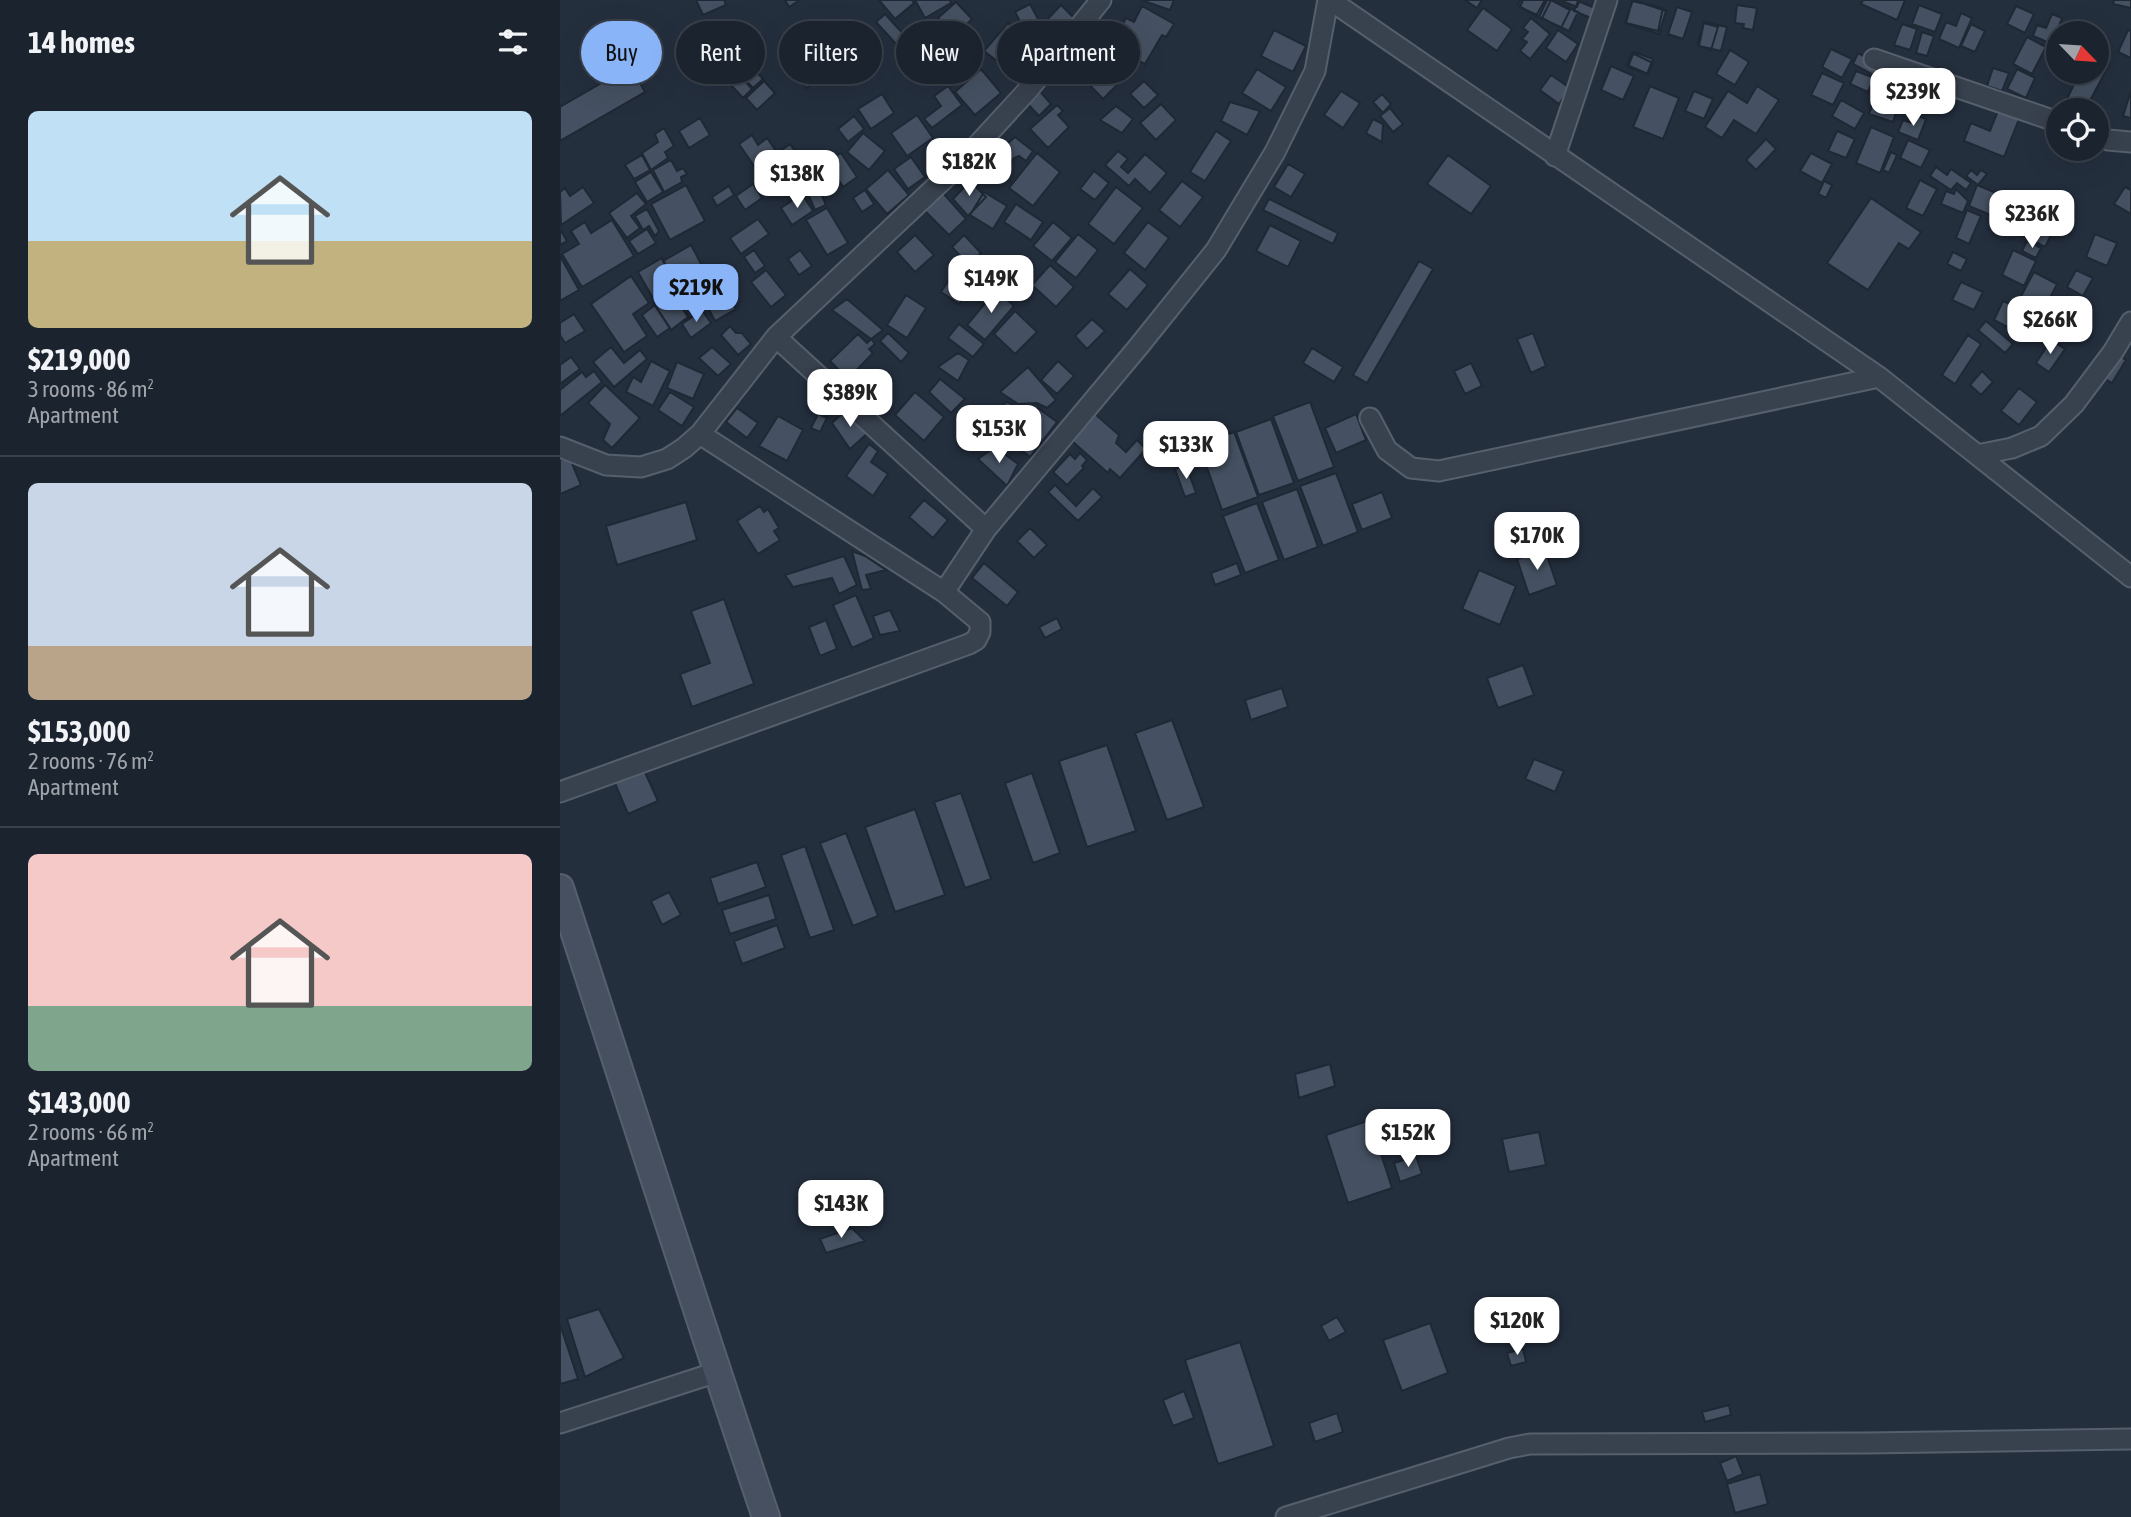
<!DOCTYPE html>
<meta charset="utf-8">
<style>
body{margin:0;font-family:"Asap Condensed",sans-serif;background:#282f3a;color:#f1f3f6;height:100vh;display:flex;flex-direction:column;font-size:26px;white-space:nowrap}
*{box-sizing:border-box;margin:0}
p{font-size:23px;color:#a0a4aa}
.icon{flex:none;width:38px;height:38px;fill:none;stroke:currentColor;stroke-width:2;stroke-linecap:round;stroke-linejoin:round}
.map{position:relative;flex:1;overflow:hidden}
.details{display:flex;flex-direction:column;background:#1b232e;width:560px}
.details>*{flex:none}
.banner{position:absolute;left:21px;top:21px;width:665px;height:63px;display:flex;gap:14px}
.needle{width:46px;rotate:115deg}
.fabs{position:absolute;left:1486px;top:21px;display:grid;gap:14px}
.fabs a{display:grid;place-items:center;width:63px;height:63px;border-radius:50%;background:#1b232e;box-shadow:0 7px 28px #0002,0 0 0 2px #39404a;font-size:35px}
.price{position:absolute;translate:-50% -60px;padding:0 16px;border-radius:14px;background:#fff;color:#222;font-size:23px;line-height:46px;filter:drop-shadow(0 2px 4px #0008)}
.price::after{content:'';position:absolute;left:50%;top:42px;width:21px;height:16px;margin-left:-10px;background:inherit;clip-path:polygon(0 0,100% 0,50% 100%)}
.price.current{background:#8ab4f8;color:#111}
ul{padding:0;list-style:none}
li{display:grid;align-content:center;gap:14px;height:371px;padding:0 28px}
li+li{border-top:2px solid #39404a}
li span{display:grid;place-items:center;height:217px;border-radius:10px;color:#555}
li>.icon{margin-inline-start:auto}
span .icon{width:126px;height:126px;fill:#fffc;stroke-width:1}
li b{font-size:30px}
h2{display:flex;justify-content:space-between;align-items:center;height:84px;padding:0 28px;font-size:30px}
.tag{padding:0 24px;border-radius:32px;background:#1b232e;box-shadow:0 7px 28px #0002,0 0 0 2px #39404a;font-size:24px;line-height:63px}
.tag.current{background:#8ab4f8;color:#111}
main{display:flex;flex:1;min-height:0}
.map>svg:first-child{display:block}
.building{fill:#455162;stroke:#1f2835;stroke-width:2}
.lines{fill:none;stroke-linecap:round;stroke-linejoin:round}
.street-casing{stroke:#565f6c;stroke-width:23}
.secondary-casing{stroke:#565f6c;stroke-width:30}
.street{stroke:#38414e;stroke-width:19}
.secondary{stroke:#465061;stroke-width:26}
</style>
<main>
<section class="details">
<h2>14 homes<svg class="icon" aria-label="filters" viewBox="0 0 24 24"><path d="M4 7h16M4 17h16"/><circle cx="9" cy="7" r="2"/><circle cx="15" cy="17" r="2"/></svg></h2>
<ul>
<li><span style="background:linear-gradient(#bfe0f5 60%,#c2b280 0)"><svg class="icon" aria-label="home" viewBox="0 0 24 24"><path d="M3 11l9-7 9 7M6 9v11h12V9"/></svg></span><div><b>$219,000</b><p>3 rooms · 86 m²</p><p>Apartment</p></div></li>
<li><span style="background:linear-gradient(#c9d6e8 75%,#b9a48a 0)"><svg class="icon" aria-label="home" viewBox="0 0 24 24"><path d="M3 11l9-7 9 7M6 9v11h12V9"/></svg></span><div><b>$153,000</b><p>2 rooms · 76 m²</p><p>Apartment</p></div></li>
<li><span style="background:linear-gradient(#f6c9c9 70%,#7fa58c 0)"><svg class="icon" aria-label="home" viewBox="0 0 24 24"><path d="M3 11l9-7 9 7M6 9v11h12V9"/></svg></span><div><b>$143,000</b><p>2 rooms · 66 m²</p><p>Apartment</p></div></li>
</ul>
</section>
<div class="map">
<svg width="1571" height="1517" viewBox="0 0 1571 1517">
<rect width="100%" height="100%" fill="#242f3e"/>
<path class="building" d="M136,0h28l2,5 -23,10z
M225,0h15l-11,7z
M319,0h33l2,3 -19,16z
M355,0h35l1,3 -26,15z
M581,0h33l-4,10z
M905,0h17l-5,8z
M961,0h24l-9,16 -18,-11z
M963,0h24l-8,16 -19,-9z
M987,0h6l25,12 -9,19 -30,-14z
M991,0l19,10 -9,18 -19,-10z
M1000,0h20l-3,7z
M1073,0l33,11 -7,23 -34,-11z
M1303,0h42l-8,20 -36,-16z
M1554,0h17v8l-18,-4z
M1018,1l17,7 -4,10 -17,-7z
M1072,1l31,7 -5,23 -32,-8z
M396,2l16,17 -17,17 -17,-18z
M470,4l8,15 -15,8 -8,-15z
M501,5l16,16 -19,19 -15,-16z
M1177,5l20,3 -4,22 -10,-2 1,-4 -9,-1z
M1359,5l23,9 -7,18 -23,-8z
M582,6l32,18 -8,13 -4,-2 -17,29 -34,-19 15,-27 8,4z
M1456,6l18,8 -9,19 -18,-9z
M1117,7l15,5 -9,27 -15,-5z
M923,8l29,21 -15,22 -30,-21z
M1401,13l11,5 -13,30 -20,-9 7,-17 10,4z
M325,14l21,23 -9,8 -21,-23z
M1492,14l10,4 -10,26 -19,-8 4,-11 9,3z
M971,18l19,16 -20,25 -10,-8 7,-9 -5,-3 6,-7 -5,-4z
M375,21l12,12 -13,12 -11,-12z
M1144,22l23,5 -6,24 -22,-5z
M448,23l21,17 -23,28 -22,-17z
M1144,23l14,4 -7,23 -14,-5z
M1342,24l15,5 -7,21 -16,-5z
M1411,24l14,7 -10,21 -14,-6z
M714,30l32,16 -13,26 -32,-16z
M998,30l20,14 -12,18 -20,-14z
M1568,30l3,1v27l-13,-6z
M1362,32l12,4 -7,20 -11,-3z
M1467,37l19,10 -14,27 -19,-10z
M396,46l13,21 -23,14 -13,-21z
M60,48l25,44 -85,49v-34l45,-26 -11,-18z
M256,49l14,25 -24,14 -14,-25z
M1271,49l21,10 -10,19 -20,-11z
M1170,50l19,12 -14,23 -19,-11z
M1074,52l19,7 -6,15 -19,-7z
M1072,53l21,10 -5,11 -21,-9z
M1298,53l24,13 -5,11 -24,-13z
M545,55l21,21 -23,23 -21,-22z
M1536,56l14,7 -25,47 -19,-9 12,-25 -10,-4h28z
M188,63l15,16 -10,9 -15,-16z
M1051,66l23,10 -11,24 -22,-10z
M1433,68l16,5 -7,18 -15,-5z
M421,69l20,24 -26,22 -20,-23z
M697,69l29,18 -15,24 -29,-18z
M1457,69l18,9 -9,20 -19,-9z
M1296,71l18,7 -6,14 -18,-8z
M1262,73l22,10 -11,22 -22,-10z
M1337,74l10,4 -14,44 -24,-8 7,-19 13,4z
M991,75l19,13 -11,16 -19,-14z
M180,76l12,13 -9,9 -12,-13z
M204,81l11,12 -18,17 -11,-12z
M584,81l14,14 -14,13 -14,-14z
M388,86l14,19 -30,23 -8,-9 17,-13 -7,-10z
M1090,86l29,12 -16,41 -30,-12z
M1197,86l22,14 -23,34 -22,-14 -12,18 -17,-11 23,-36 19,12z
M479,90l12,14 -12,12 -12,-13z
M781,91l19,12 -17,25 -19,-13z
M1134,91l19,8 -9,20 -19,-8z
M1571,91v27l-8,-2z
M322,94l12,19 -23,16 -13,-20z
M822,94l9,10 -8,9 -10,-11z
M1281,100l23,13 -9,16 -23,-13z
M670,102l30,9 -13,24 -26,-14z
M601,104l15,16 -20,20 -16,-17z
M497,105l6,6 -5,4 11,12 -21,21 -18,-19z
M556,106l17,13 -11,14 -22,-13z
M830,108l13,16 -10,8 -13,-16z
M1438,111l21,8 -15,38 -40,-16 7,-18 19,8z
M357,115l16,23 -26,18 -16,-23z
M1355,115l11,4 -8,21 -20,-8 5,-12 9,3z
M294,116l10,13 -16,13 -10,-13z
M140,118l10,17 -21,13 -10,-17z
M813,119l10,5 -1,18 -16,-9z
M1311,127l23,10 -14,36 -24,-10z
M104,128l10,18 -9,6 3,6 -17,12 -9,-17 16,-11 -3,-8z
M656,131l15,10 -26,40 -15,-9z
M1277,131l18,8 -9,19 -18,-7z
M303,133l22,18 -16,19 -22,-18z
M192,135l6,10 9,-7 9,13 -22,15 -15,-22z
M438,135l8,10 9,-8 18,14 -7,10 -7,-5 -5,2 -15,18 -18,-13 6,-8 -4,-5z
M1206,139l10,10 -20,21 -10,-10z
M1348,140l22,10 -9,18 -21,-10z
M230,144l14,20 -31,23 -6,-9 9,-7 -8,-11z
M558,151l10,8 -7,8 7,6 17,-19 22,19 -17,20 -15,-14 -6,7 -24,-21z
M1331,152l6,3 -8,18 -6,-3z
M281,153l16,24 -14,10 -16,-26z
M477,153l23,19 -27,34 -24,-18z
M1251,153l21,11 -10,19 -22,-12z
M82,155l8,15 -16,9 -9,-14z
M888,155l43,31 -20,28 -44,-30z
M351,157l14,20 -17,12 -14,-20z
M111,160l6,11 6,-3 4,6 -6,3 1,5 -18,10 -11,-22z
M728,164l17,10 -14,23 -17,-10z
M1376,167l11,8 4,-6 20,14 -5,7 -9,-7 -6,7 -21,-14z
M328,170l21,25 -22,19 -21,-25z
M1411,170l6,5 4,-5 6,4 -9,11 -12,-9z
M251,171l15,34 -11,5 -15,-34z
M534,171l15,12 -14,17 -15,-11z
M91,172l12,20 -16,10 -12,-20z
M1360,180l17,9 -14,27 -17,-8z
M410,181l16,16 -18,19 -15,-17z
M622,181l21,16 -23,30 -21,-17z
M1264,181l8,4 -6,13 -8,-4z
M193,184l9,14 -17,12 -9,-14z
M126,185l19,36 -35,19 -19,-36z
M1417,185l24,10 -8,21 -24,-10z
M169,186l5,9 -17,11 -5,-9z
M23,187l11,16 -33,22 -1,-33 5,-4 5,8z
M556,187l27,21 -29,36 -26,-20z
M1565,187l6,3v24l-17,-10z
M1396,189l12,12 -5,12 -22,-9 5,-13 8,3z
M305,190l9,14 -12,8 -9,-14z
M424,192l23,14 -14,23 -23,-14z
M77,193l9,11 -15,12 9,12 -13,10 -18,-25z
M383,193l23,26 -17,16 -26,-26z
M242,194l11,17 -21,14 -11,-17z
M1311,198l50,34 -12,17 -10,-6 -31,47 -41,-27z
M709,199l69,34 -5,11 -70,-34z
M456,204l27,18 -12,18 -27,-18z
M267,208l21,35 -21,12 -21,-35z
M87,209l12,22 -4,5 -6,-10 -6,4 -8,-14z
M1407,210l14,6 -12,28 -13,-6z
M1476,214l20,11 -11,22 -21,-11z
M198,219l11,15 -28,20 -11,-16z
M52,220l22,36 -52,31 -20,-33 17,-10 -8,-13 14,-9 6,11z
M493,222l19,16 -20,23 -19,-15z
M588,222l21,16 -24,32 -21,-17z
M710,225l31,16 -13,26 -32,-16z
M0,229l7,12 -7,4z
M87,229l9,14 -18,11 -9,-13z
M518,234l20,16 -22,28 -21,-16z
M1535,234l22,9 -10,23 -21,-9z
M355,235l19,20 -19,17 -18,-20z
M404,235l17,18 -12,12 -17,-18z
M1467,241l14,7 -5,10 -14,-7z
M131,245l14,26 -27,16 -15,-26z
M194,250l11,16 -10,7 -11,-16z
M240,250l12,16 -13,9 -11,-16z
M1453,250l23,11 -12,25 -22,-11z
M1393,252l14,7 -6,12 -14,-7z
M0,256l19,34 -19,11z
M102,258l16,29 -24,13 -16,-28z
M859,261l14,8 -66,114 -14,-8z
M490,265l24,22 -18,20 -24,-22z
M397,268l18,12 -16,24 -18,-12z
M570,269l18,16 -21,25 -19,-16z
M206,270l20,25 -15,12 -20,-25z
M1516,270l17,8 -10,18 -16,-9z
M1474,272l23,12 -15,30 -24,-12z
M71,276l18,27 -16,11 14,22 -23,16 -33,-48z
M1401,282l22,10 -9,18 -22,-10z
M156,286l5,8 -17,12 -5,-7z
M436,290l18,16 -29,34 -18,-15z
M112,292l16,25 -17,13 -17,-26z
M167,294l9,15 -21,12 -8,-15z
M346,295l20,13 -19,30 -20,-13z
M287,299l36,31 -12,9 -39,-29z
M1443,301l18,8 -10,20 -17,-9z
M95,305l15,23 -13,9 -15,-22z
M142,310l9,13 -20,15 -9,-14z
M455,311l22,21 -22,22 -21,-20z
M14,314l11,17 -20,12 -5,-8v-12z
M1473,315l22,17 -7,8 -21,-17z
M532,319l13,12 -18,18 -12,-13z
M1426,321l27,23 -8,9 -27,-23z
M399,324l25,20 -11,13 -25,-19z
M170,326l6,7h6l9,11 -13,11 -17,-20z
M328,333l21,20 -8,9 -21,-21z
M973,333l13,33 -15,7 -14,-34z
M298,334l9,9 4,-4 4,5 -6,5 4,4 -25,26 -18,-18z
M1408,335l13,9 -26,40 -13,-9z
M1491,340l14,9 -16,23 -13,-9z
M51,347l13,16 16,-13 7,9 -33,28 -21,-25z
M152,347l19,17 -13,12 -19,-18z
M1545,347l21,13 -14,23 -21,-13z
M752,348l31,19 -9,15 -31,-19z
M398,353l11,7 -11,21 -20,-14z
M11,357l9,12 -20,15v-19z
M91,361l19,10 -17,35 -27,-14 7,-15 8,5z
M498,361l16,15 -17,18 -16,-14z
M117,362l27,12 -11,25 -26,-11z
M911,363l11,23 -17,8 -11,-23z
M468,367l28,33 -9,8 -10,-5 -19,1 -18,-12z
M34,371l8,11 -42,34v-26l22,-18 4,5z
M1422,371l11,11 -12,13 -11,-10z
M380,379l25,20 -14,14 -22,-21z
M45,385l35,33 -28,30 -9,-8 7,-16 -22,-21z
M1459,388l18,14 -18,23 -18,-14z
M269,391l11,9 -13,16 -11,-9z
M110,392l24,15 -12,19 -24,-16z
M355,392l29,25 -20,24 -29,-26z
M446,402l23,8 -15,18 -20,-12z
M750,402l24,65 -36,14 -25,-65z
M177,408l21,15 -11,15 -21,-16z
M478,408l19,14 -27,35 -19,-15z
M286,410l23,22 -19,17 -18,-26z
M258,414l9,4 -7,14 -9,-4z
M535,414l24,21 -3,8 10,9 11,-12 9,9 -26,29 -10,-9 -2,4 -36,-32z
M796,414l10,26 -30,13 -11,-25z
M218,416l25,14 -16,31 -28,-15z
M711,419l23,64 -35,12 -23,-63z
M674,432l24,65 -36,13 -23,-65z
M309,444l9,7 -7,11 17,12 -15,22 -27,-20z
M435,447l23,17 -11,22 -29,-27z
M635,447l5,13 -23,7 -4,-12z
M520,453l7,7 -5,6 2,2 -17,17 -14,-13 17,-18 5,5z
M9,456l12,29 -21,9v-34z
M626,465l10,28 -11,4 -10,-28z
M776,473l22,59 -35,14 -23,-60z
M495,485l21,21 17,-18 9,9 -24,24 -30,-29z
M737,489l21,58 -34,13 -22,-58z
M822,492l10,26 -30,12 -10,-26z
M364,500l24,20 -15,18 -24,-21z
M126,502l11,38 -80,25 -11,-39z
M697,503l22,57 -34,13 -22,-57z
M200,506l4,6 4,-3 11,19 -5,3 6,9 -22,14 -21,-33z
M470,528l17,17 -13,13 -17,-17z
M985,550l12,35 -28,10 -12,-36z
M292,551l13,5 21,14 -20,5 5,14 -9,1z
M284,556l13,29 -18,9 -7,-16 -39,9 -8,-12z
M424,563l34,29 -11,14 -35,-28z
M677,563l4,12 -26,10 -4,-12z
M919,570l37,16 -16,39 -38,-16z
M296,595l18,43 -22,10 -19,-43z
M164,599l30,85 -62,23 -12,-33 30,-11 -19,-52z
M330,610l10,21 -20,4 -7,-19z
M497,618l5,11 -17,9 -6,-11z
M266,620l11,29 -17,7 -11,-29z
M963,665l11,30 -36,13 -11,-30z
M722,688l6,19 -37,13 -6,-20z
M612,720l32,87 -37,13 -32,-87z
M547,745l29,86 -49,16 -28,-86z
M974,759l30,12 -9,21 -30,-13z
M83,768l15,33 -30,13 -14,-33z
M472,773l28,80 -27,10 -28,-80z
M401,793l30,86 -26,9 -31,-86z
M355,809l30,86 -50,17 -30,-85z
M286,833l32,83 -25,10 -33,-83z
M245,846l29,84 -24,8 -29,-83z
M197,862l9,25 -48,17 -8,-26z
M109,892l12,23 -19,10 -11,-24z
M209,895l7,24 -46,15 -8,-24z
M217,925l8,23 -43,16 -8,-23z
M770,1064l5,22 -36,12 -4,-24z
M810,1120l22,68 -44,15 -22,-68z
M979,1132l7,33 -37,7 -7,-33z
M856,1156l6,18 -22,8 -6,-19z
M292,1228l13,13 -39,12 -6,-14z
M39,1309l25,49 -39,19 -18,-58z
M777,1317l9,15 -17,9 -8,-15z
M953,1318l4,17 -15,4 -4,-18z
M870,1323l18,50 -46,18 -19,-51z
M0,1324l18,55 -18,5z
M680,1342l34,104 -56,18 -33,-104z
M963,1349l3,13 -15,4 -4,-13z
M624,1391l10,27 -21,8 -10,-26z
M1169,1405l2,10 -26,7 -3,-10z
M777,1413l6,19 -28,10 -6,-19z
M1176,1456l7,18 -16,7 -7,-18z
M1200,1474l8,30 -33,9 -8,-29z"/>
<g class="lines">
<g class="street-casing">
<path id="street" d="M770,0l549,377 252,200
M1314,59l184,63
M1536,136l12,4 23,2
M995,156l52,-156
M216,337l210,192
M810,418l17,32 24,18 28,3 440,-94
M0,447l46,18 35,2 26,-8 17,-11 16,-14 76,-97 185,-174 67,-73 73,-90
M1417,455l35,-7 29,-12 33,-32 39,-52 18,-30
M384,592l42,-63 153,-183 77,-96 59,-98 40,-81 13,-71
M0,792l409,-148 7,-4 4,-8v-10l-36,-30 -244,-158
M0,1423l157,-51
M726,1517l223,-69 21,-4 337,-1 264,-4"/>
</g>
<g class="secondary-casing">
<path id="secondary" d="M0,888c69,210 135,420 206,629"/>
</g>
<use href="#street" class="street"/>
<use href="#secondary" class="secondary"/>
</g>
</svg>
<div class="fabs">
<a><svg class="needle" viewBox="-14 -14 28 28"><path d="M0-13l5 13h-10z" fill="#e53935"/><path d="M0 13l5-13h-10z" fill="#a0a4aa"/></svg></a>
<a><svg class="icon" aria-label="locate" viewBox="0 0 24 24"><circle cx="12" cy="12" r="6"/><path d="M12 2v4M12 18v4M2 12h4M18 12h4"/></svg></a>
</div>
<b class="price" style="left:1353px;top:128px">$239K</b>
<b class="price" style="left:409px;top:198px">$182K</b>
<b class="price" style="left:237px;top:210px">$138K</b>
<b class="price" style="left:1472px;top:250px">$236K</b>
<b class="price" style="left:431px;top:315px">$149K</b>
<b class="price current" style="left:136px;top:324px">$219K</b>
<b class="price" style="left:1490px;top:356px">$266K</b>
<b class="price" style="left:290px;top:429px">$389K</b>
<b class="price" style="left:439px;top:465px">$153K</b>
<b class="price" style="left:626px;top:481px">$133K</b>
<b class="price" style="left:977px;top:572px">$170K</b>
<b class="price" style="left:848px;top:1169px">$152K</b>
<b class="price" style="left:281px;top:1240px">$143K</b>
<b class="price" style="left:957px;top:1357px">$120K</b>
<div class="banner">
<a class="tag current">Buy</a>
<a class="tag">Rent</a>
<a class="tag">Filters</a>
<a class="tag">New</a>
<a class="tag">Apartment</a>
</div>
</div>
</main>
